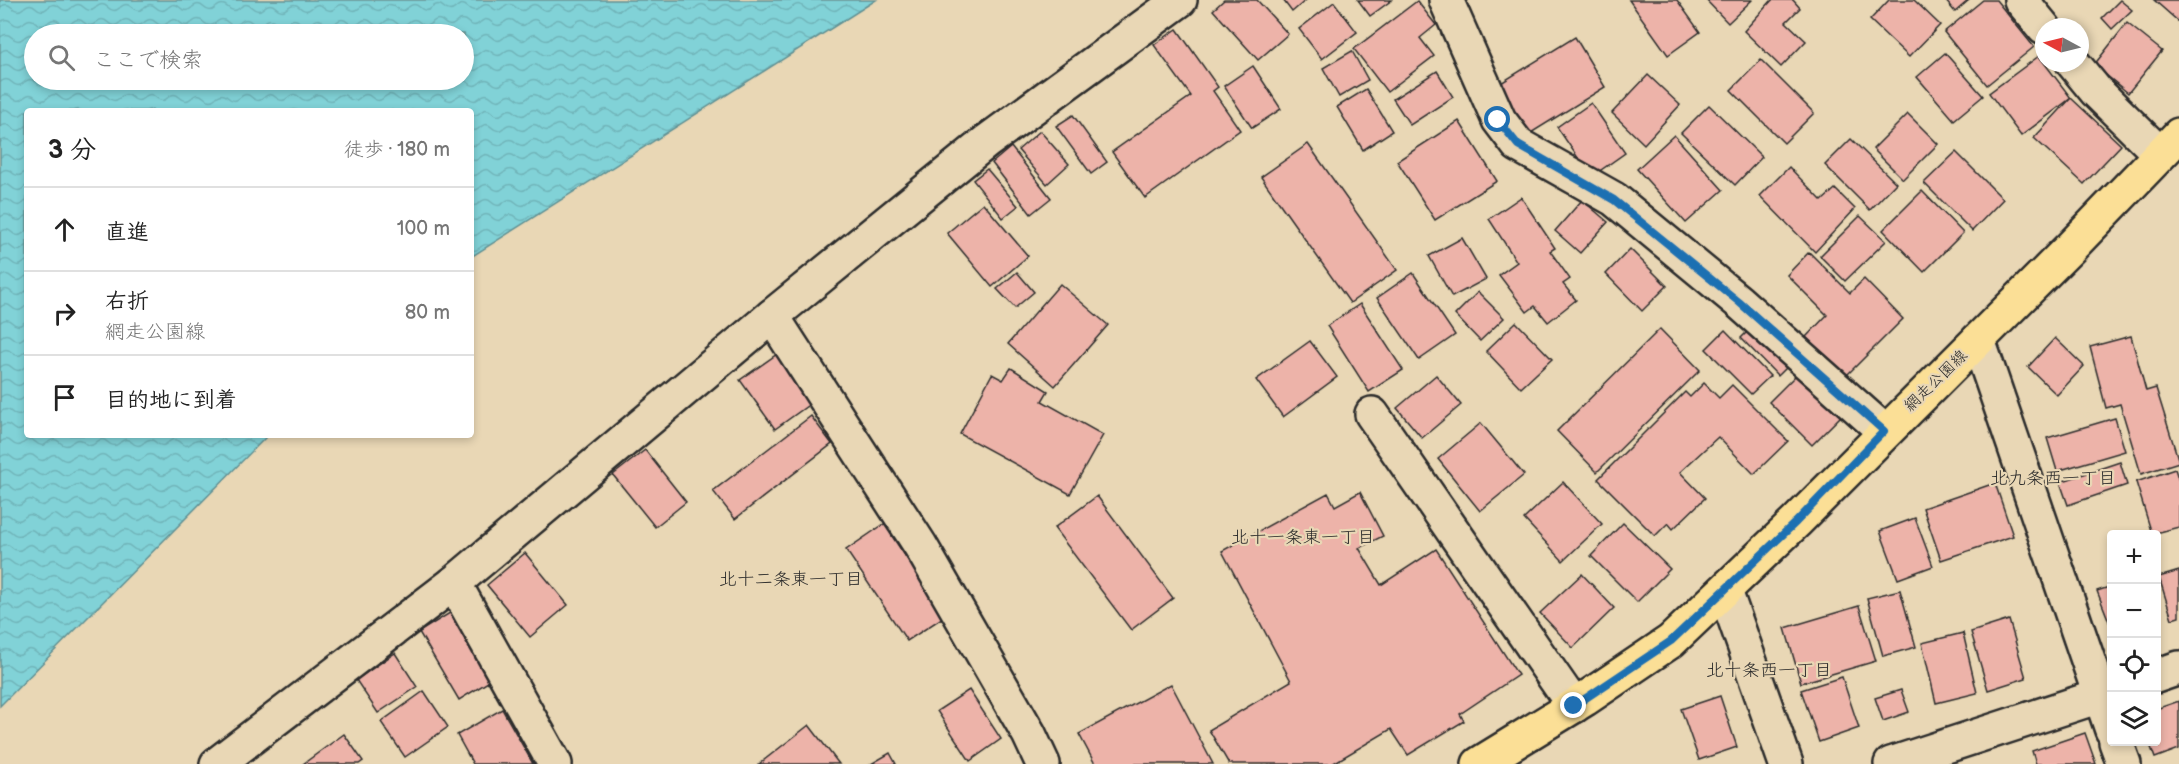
<!DOCTYPE html>
<html lang="ja">
<meta charset="utf-8">
<style>
:root{--surface:#fff;--page:#f6f6f6;--text:#222;--muted:#767676;--line:#e0e0e0}
body{margin:0;font-family:"Balsamiq Sans","Klee One",sans-serif;background:var(--page);color:var(--text)}
.controls{position:absolute;right:18px;bottom:18px;display:grid;overflow:hidden;border-radius:6px;box-shadow:0 3px 9px #0003}
.controls button{width:54px;height:54px;display:grid;place-items:center;padding:0;border:0;border-bottom:2px solid var(--line);background:var(--surface);color:var(--text);font:30px sans-serif}
.compass{position:absolute;left:2035px;top:18px;width:54px;height:54px;border-radius:50%;background:var(--surface);box-shadow:0 3px 9px #0003;rotate:277deg}
.stop{position:absolute;width:18px;height:18px;margin:-14px;border:4px solid #1f6fb2;border-radius:50%;background:#fff}
.stop.end{background:#1f6fb2;border-color:#fff;box-shadow:0 2px 6px #0008}
.list{margin:0;padding:0;list-style:none}
h2{display:flex;justify-content:space-between;align-items:center;height:78px;margin:0;padding:0 24px;font-size:26px}
h2 small{font-size:20px;font-weight:400;color:var(--muted)}
.list li{display:grid;grid-template-columns:39px 1fr auto;gap:18px;align-items:center;box-sizing:border-box;height:84px;padding:0 24px;border-top:2px solid var(--line)}
.list b{display:block;font-size:22px;white-space:nowrap}
.list p{margin:0;font-size:20px;white-space:nowrap;color:var(--muted)}
.list em{font-size:20px;font-style:normal;color:var(--muted)}
.icon{flex:none;width:33px;height:33px;fill:none;stroke:currentColor;stroke-width:2;stroke-linecap:round;stroke-linejoin:round}
.map{position:relative;flex:none;width:2179px;height:764px;overflow:hidden}
.search{position:absolute;background:var(--surface);box-shadow:0 3px 9px #0003;left:24px;top:24px;width:450px;height:66px;display:flex;align-items:center;gap:15px;box-sizing:border-box;padding:0 21px;border-radius:33px;color:var(--muted);font-size:22px}
.panel{position:absolute;background:var(--surface);box-shadow:0 3px 9px #0003;left:24px;top:108px;width:450px;height:330px;border-radius:6px}
.map>svg:first-child{display:block}
</style>
<div class="map">
<svg width="2179" height="764" viewBox="0 0 2179 764">
<defs>
<pattern id="water-waves" width="16" height="10" patternUnits="userSpaceOnUse" patternTransform="scale(1.5)"><rect width="16" height="10" fill="#81d2d7"/><path d="M0 5q4-4 8 0t8 0" fill="none" stroke="#70b4b9"/></pattern>
</defs>
<rect width="100%" height="100%" fill="#e9d7b5"/>
<filter id="ink" filterUnits="userSpaceOnUse"><feTurbulence type="fractalNoise" baseFrequency=".0167" numOctaves="2"/><feDisplacementMap in="SourceGraphic" scale="12" xChannelSelector="R" yChannelSelector="G"/><feConvolveMatrix kernelMatrix="1 2 1 2 8 2 1 2 1" color-interpolation-filters="sRGB"/></filter>
<g filter="url(#ink)">
<path fill="url(#water-waves)" stroke="#5f8f92" stroke-width="1.5" fill-rule="evenodd" d="M0 0H876L471 257V111H27V435H268L0 706ZM34 34H464V80H34Z"/>
<g fill="#edb3a9" stroke="#2b2b2b" stroke-width="1.5">
<polygon points="1224,0 1257,0 1288,34 1258,60 1213,10"/>
<polygon points="1283,0 1306,0 1292,12"/>
<polygon points="1358,0 1392,0 1370,16"/>
<polygon points="1629,0 1677,0 1700,32 1668,55"/>
<polygon points="1706,0 1752,0 1728,23"/>
<polygon points="1772,0 1793,0 1800,8 1786,22 1806,41 1781,67 1744,31"/>
<polygon points="1889,0 1914,0 1940,25 1909,57 1870,20"/>
<polygon points="1945,0 1969,0 1955,12"/>
<polygon points="1983,0 1996,0 2034,47 1987,85 1944,32"/>
<polygon points="2120,0 2132,10 2112,29 2102,18"/>
<polygon points="2154,0 2179,0 2179,22"/>
<polygon points="1417,1 1436,25 1420,38 1434,56 1387,92 1354,49"/>
<polygon points="1334,2 1357,32 1322,59 1299,29"/>
<polygon points="2127,23 2162,51 2128,93 2094,65"/>
<polygon points="1177,29 1218,87 1213,91 1240,130 1145,198 1112,152 1191,96 1154,45"/>
<polygon points="1575,37 1605,87 1526,136 1496,86"/>
<polygon points="1352,51 1368,80 1339,97 1323,68"/>
<polygon points="1945,53 1983,96 1954,120 1917,77"/>
<polygon points="2039,56 2071,98 2021,136 1989,93"/>
<polygon points="1761,60 1814,113 1784,143 1731,90"/>
<polygon points="1253,66 1281,109 1252,128 1224,86"/>
<polygon points="1437,71 1453,97 1410,125 1393,99"/>
<polygon points="1648,75 1680,105 1644,144 1612,113"/>
<polygon points="1366,89 1392,131 1363,150 1337,107"/>
<polygon points="2071,98 2121,145 2084,184 2034,138"/>
<polygon points="1591,103 1625,153 1591,177 1557,127"/>
<polygon points="1709,105 1762,157 1735,185 1681,133"/>
<polygon points="1908,114 1938,144 1903,179 1873,149"/>
<polygon points="1073,115 1107,162 1091,174 1056,126"/>
<polygon points="1459,121 1497,181 1435,220 1397,161"/>
<polygon points="1040,131 1069,164 1047,184 1018,150"/>
<polygon points="1674,135 1723,190 1686,223 1637,169"/>
<polygon points="1851,139 1896,183 1870,210 1825,165"/>
<polygon points="1308,144 1397,270 1350,303 1261,177"/>
<polygon points="1011,147 1051,198 1031,214 992,163"/>
<polygon points="1956,152 2003,199 1972,231 1924,183"/>
<polygon points="1789,167 1822,201 1835,189 1855,209 1815,252 1760,196"/>
<polygon points="987,169 1018,206 1003,218 973,180"/>
<polygon points="1922,191 1963,233 1924,272 1883,230"/>
<polygon points="1521,197 1555,248 1550,251 1570,279 1563,284 1576,300 1548,322 1535,306 1527,312 1499,275 1517,262 1489,219"/>
<polygon points="1582,200 1608,222 1580,253 1555,231"/>
<polygon points="983,203 1028,256 992,287 947,233"/>
<polygon points="1860,216 1886,241 1845,281 1820,256"/>
<polygon points="1462,238 1486,279 1452,297 1429,256"/>
<polygon points="1630,249 1667,286 1642,311 1606,274"/>
<polygon points="1809,252 1850,293 1864,279 1903,319 1845,377 1806,337 1827,315 1787,275"/>
<polygon points="1017,272 1034,292 1015,308 997,289"/>
<polygon points="1413,273 1455,335 1419,360 1377,298"/>
<polygon points="1060,284 1108,325 1055,386 1008,344"/>
<polygon points="1478,292 1504,318 1480,341 1455,315"/>
<polygon points="1360,304 1403,370 1369,392 1327,326"/>
<polygon points="1516,322 1552,359 1521,388 1486,351"/>
<polygon points="1752,327 1789,365 1778,376 1741,338"/>
<polygon points="1660,329 1700,370 1597,472 1557,431"/>
<polygon points="1725,330 1770,376 1751,394 1706,349"/>
<polygon points="2131,336 2146,391 2156,388 2179,462 2141,474 2120,404 2106,408 2090,347"/>
<polygon points="2055,338 2084,366 2057,395 2028,367"/>
<polygon points="1310,341 1337,377 1283,417 1256,380"/>
<polygon points="780,352 814,401 775,429 740,380"/>
<polygon points="1011,368 1048,391 1042,401 1103,435 1070,494 960,434 992,374 1003,380"/>
<polygon points="1799,372 1842,415 1812,445 1769,402"/>
<polygon points="1436,375 1461,405 1422,438 1397,408"/>
<polygon points="1704,383 1719,398 1732,385 1788,441 1754,474 1718,437 1680,472 1705,498 1673,529 1668,523 1655,536 1598,479 1685,392 1690,397"/>
<polygon points="811,416 832,444 735,519 713,491"/>
<polygon points="2115,418 2125,451 2057,471 2047,438"/>
<polygon points="1481,423 1524,475 1480,511 1438,459"/>
<polygon points="645,450 686,502 655,527 613,475"/>
<polygon points="2120,462 2127,485 2068,505 2060,482"/>
<polygon points="2175,469 2179,481 2179,527 2152,534 2136,482"/>
<polygon points="1563,482 1602,524 1563,561 1524,519"/>
<polygon points="1995,483 2013,536 1941,560 1923,508"/>
<polygon points="1360,492 1383,536 1359,548 1381,585 1436,549 1518,675 1460,714 1464,721 1408,755 1391,729 1332,764 1229,764 1209,730 1291,681 1222,551 1328,493 1335,506"/>
<polygon points="1097,496 1173,598 1131,630 1054,528"/>
<polygon points="1915,518 1933,566 1898,579 1880,531"/>
<polygon points="1623,523 1670,569 1637,602 1591,556"/>
<polygon points="884,524 945,616 907,641 846,550"/>
<polygon points="525,553 568,605 530,637 487,585"/>
<polygon points="2179,571 2179,617 2172,619 2159,577"/>
<polygon points="1582,574 1614,608 1573,648 1540,613"/>
<polygon points="2112,586 2112,629 2097,591"/>
<polygon points="1900,590 1916,647 1883,656 1867,598"/>
<polygon points="1859,606 1876,661 1801,683 1785,628"/>
<polygon points="453,611 493,679 459,700 419,632"/>
<polygon points="2009,620 2026,678 1988,690 1971,632"/>
<polygon points="1963,633 1977,693 1936,703 1922,643"/>
<polygon points="395,653 417,687 378,713 356,680"/>
<polygon points="1842,677 1859,728 1819,742 1801,690"/>
<polygon points="1171,684 1213,764 1095,764 1079,734"/>
<polygon points="969,690 1001,739 970,761 937,711"/>
<polygon points="1901,690 1909,712 1883,721 1875,698"/>
<polygon points="424,691 448,727 405,757 381,722"/>
<polygon points="1720,696 1737,747 1699,760 1681,709"/>
<polygon points="2179,701 2179,749 2155,758 2149,742 2156,742 2156,709"/>
<polygon points="502,709 533,764 473,764 457,735"/>
<polygon points="809,725 839,764 759,764"/>
<polygon points="2085,733 2096,764 2036,764 2032,751"/>
<polygon points="344,734 363,761 359,764 303,764"/>
<polygon points="890,753 896,764 871,764"/>
</g>
<g fill="none" stroke-linecap="round" stroke-linejoin="round">
<defs>
<g id="minor">
<polyline points="1446,0 1499,120 1518,145 1614,199 1739,302 1884,431"/>
<polyline points="2021,0 2044,28"/>
<polyline points="2073,63 2096,91 2160,154"/>
<polyline points="772,316 920,545 1029,734 1043,764"/>
<polyline points="1978,340 2112,730"/>
<polyline points="1372,414 1574,706"/>
<polyline points="454,583 555,764"/>
<polyline points="1725,591 1786,764"/>
<polyline points="2156,676 2179,668"/>
<polyline points="2116,742 2124,764"/>
<polyline points="217,764 454,583 772,316 986,142 1180,0"/>
<polyline points="1891,764 2112,692"/>
</g>
<polyline id="primary" points="1479,764 1585,699 1671,641 1796,522 2071,247 2179,135"/>
</defs>
<use href="#minor" stroke="#2b2b2b" stroke-width="38"/>
<use href="#primary" stroke="#2b2b2b" stroke-width="38"/>
<use href="#minor" stroke="#e9d7b5" stroke-width="33"/>
<use href="#primary" stroke="#fbdf96" stroke-width="33"/>
</g>
</g>
<g fill="none" stroke-linecap="round" stroke-linejoin="round" filter="url(#ink)">
<polyline stroke="#1f6fb2" stroke-width="8" points="1498,120 1518,145 1614,200 1739,302 1884,431 1796,522 1671,641 1574,706"/>
</g>
<g text-anchor="middle" dominant-baseline="central" stroke-width="4.5" stroke-linejoin="round" paint-order="stroke">
<g font-size="16" fill="#2b2b2b" stroke="#e9d7b5">
<text transform="translate(1936 381) rotate(-44)">網走公園線</text>
</g>
<g font-size="18" fill="#2b2b2b" stroke="#e9d7b5">
<text x="2053" y="478">北九条西一丁目</text>
<text x="1303" y="537">北十一条東一丁目</text>
<text x="791" y="579">北十二条東一丁目</text>
<text x="1769" y="670">北十条西一丁目</text>
</g>
</g>
</svg>
<div class="controls">
<button>+</button>
<button>−</button>
<button><svg class="icon" aria-label="locate" viewBox="0 0 24 24"><circle cx="12" cy="12" r="6"/><path d="M12 2v4M12 18v4M2 12h4M18 12h4"/></svg></button>
<button><svg class="icon" aria-label="layers" viewBox="0 0 24 24"><path d="M12 4l9 5-9 5-9-5zM3 14l9 5 9-5"/></svg></button>
</div>
<svg class="compass" viewBox="-18 -18 36 36"><path d="M0-13l5 13h-10z" fill="#e53935"/><path d="M0 13l5-13h-10z" fill="#767676"/></svg>
<div class="stop" style="left:1498px;top:120px"></div>
<div class="stop end" style="left:1574px;top:706px"></div>
<div class="search"><svg class="icon" aria-label="search" viewBox="0 0 24 24"><circle cx="10" cy="10" r="6"/><path d="M15 15l6 6"/></svg>ここで検索</div>
<section class="panel">
<h2>3 分<small>徒歩 · 180 m</small></h2>
<ul class="list">
<li><svg class="icon" aria-label="ahead" viewBox="0 0 24 24"><path d="M12 20V5M6 11l6-6 6 6"/></svg><div><b>直進</b></div><em>100 m</em></li>
<li><svg class="icon" aria-label="right" viewBox="0 0 24 24"><path d="M7 20v-9h11M14 6l5 5-5 5"/></svg><div><b>右折</b><p>網走公園線</p></div><em>80 m</em></li>
<li><svg class="icon" aria-label="arrive" viewBox="0 0 24 24"><path d="M6 21V4h12l-3 4 3 4H6"/></svg><div><b>目的地に到着</b></div></li>
</ul>
</section>
</div>
